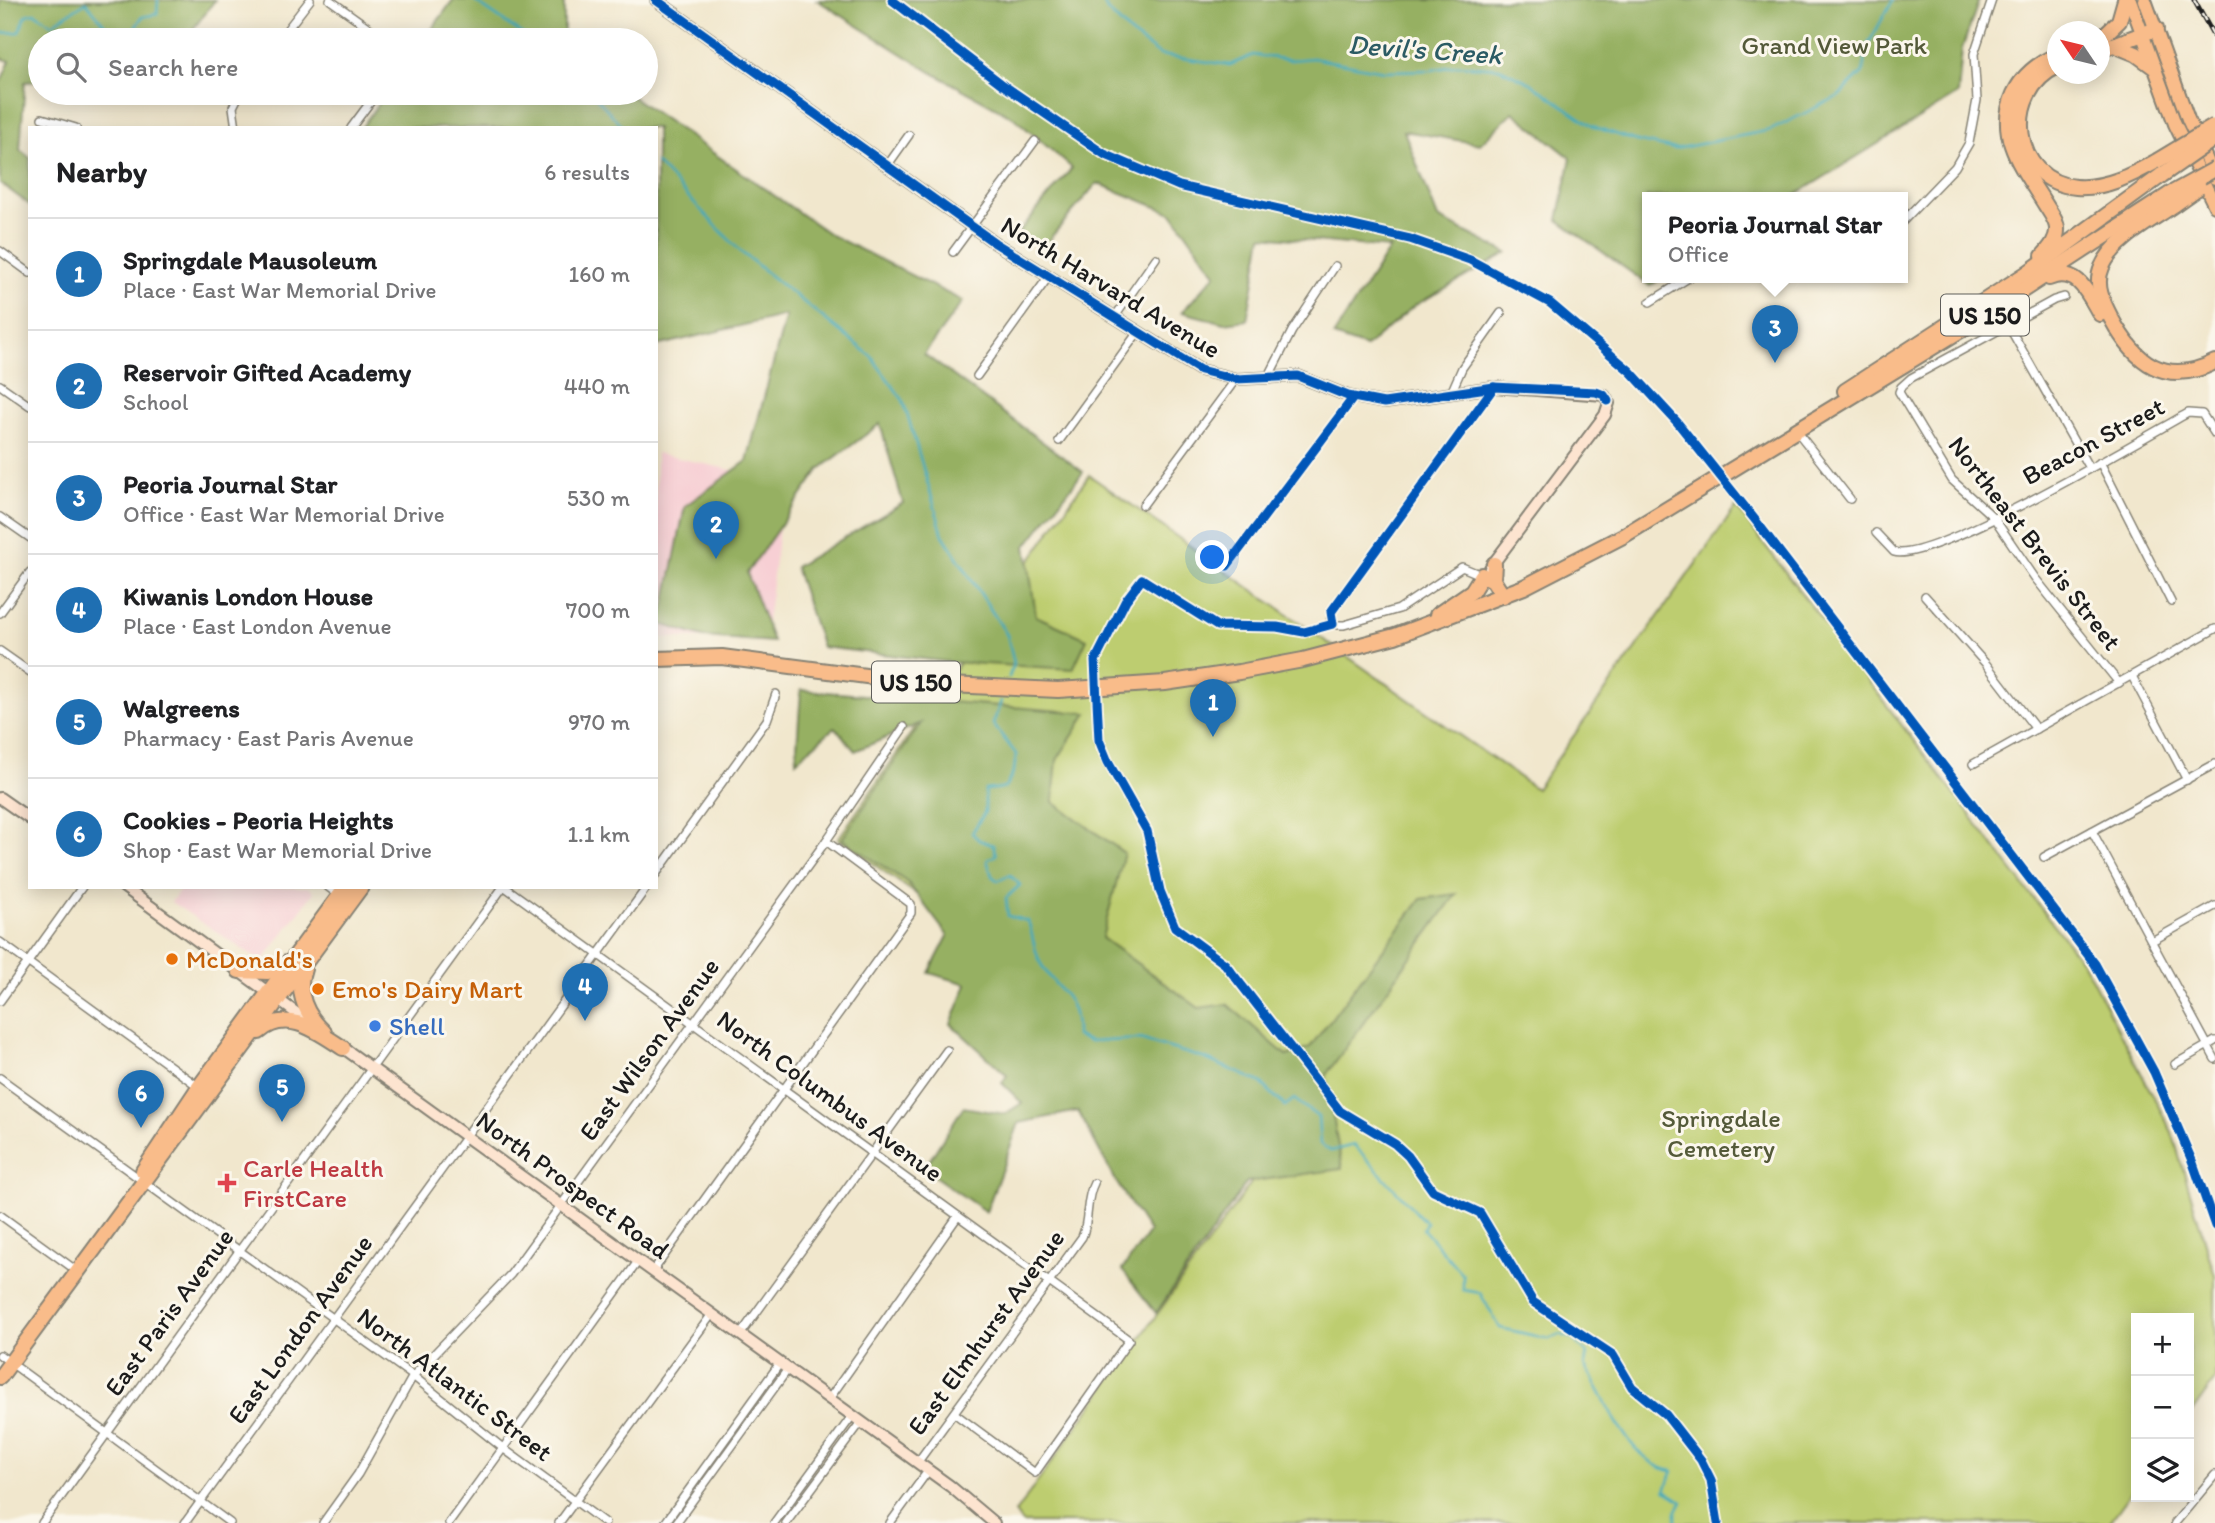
<!DOCTYPE html>
<meta charset="utf-8">
<style>
:root{--surface:#fff;--page:#f6f6f6;--text:#202124;--muted:#757577;--line:#e0e0e0;--accent:#1f6fb2}
body{margin:0;font-family:Itim,sans-serif;background:var(--page);color:var(--text)}
.controls{position:absolute;right:21px;bottom:21px;display:grid;overflow:hidden;border-radius:0px;box-shadow:0 4px 18px #0003}
.controls button{width:63px;height:63px;display:grid;place-items:center;padding:0;border:0;border-bottom:2px solid var(--line);background:var(--surface);color:var(--text);font:35px sans-serif}
.compass{position:absolute;left:2047px;top:21px;width:63px;height:63px;border-radius:50%;background:var(--surface);box-shadow:0 4px 18px #0003;rotate:305deg}
.you{position:absolute;left:1213px;top:558px;width:24px;height:24px;margin:-18px;border:5px solid #fff;border-radius:50%;background:#1a73e8;box-shadow:0 0 0 10px #1a73e833}
.badge{display:grid;place-items:center;width:46px;height:46px;border-radius:50%;background:var(--accent);color:#fff;font-size:23px;font-weight:700}
.pin{position:absolute;translate:-50% -58px;filter:drop-shadow(0 2px 4px #0008)}
.pin::after{content:'';position:absolute;top:37px;width:24px;height:21px;background:inherit;clip-path:polygon(0 0,100% 0,50% 100%)}
.popup{position:absolute;left:1642px;top:192px;width:266px;height:91px;box-sizing:border-box;display:grid;place-content:center;border-radius:0px;background:var(--surface);filter:drop-shadow(0 2px 5px #0005);font-size:23px;white-space:nowrap;color:var(--muted)}
.popup b{font-size:26px;color:var(--text)}
.popup::after{content:'';position:absolute;left:50%;top:100%;margin-left:-14px;border:14px solid transparent;border-top-color:var(--surface)}
.list{margin:0;padding:0;list-style:none}
h2{display:flex;justify-content:space-between;align-items:center;height:91px;margin:0;padding:0 28px;font-size:30px}
h2 small{font-size:23px;font-weight:400;color:var(--muted)}
.list li{display:grid;grid-template-columns:46px 1fr auto;gap:21px;align-items:center;box-sizing:border-box;height:112px;padding:0 28px;border-top:2px solid var(--line)}
.list b{display:block;font-size:26px;white-space:nowrap}
.list p{margin:0;font-size:23px;white-space:nowrap;color:var(--muted)}
.list em{font-size:23px;font-style:normal;color:var(--muted)}
.icon{flex:none;width:38px;height:38px;fill:none;stroke:currentColor;stroke-width:2;stroke-linecap:round;stroke-linejoin:round}
.map{position:relative;flex:none;width:2215px;height:1523px;overflow:hidden}
.search{position:absolute;background:var(--surface);box-shadow:0 4px 18px #0003;left:28px;top:28px;width:630px;height:77px;display:flex;align-items:center;gap:18px;box-sizing:border-box;padding:0 24px;border-radius:38px;color:var(--muted);font-size:26px}
.panel{position:absolute;background:var(--surface);box-shadow:0 4px 18px #0003;left:28px;top:126px;width:630px;height:763px;border-radius:0px}
.map>svg:first-child{display:block}
</style>
<div class="map">
<svg width="2215" height="1523" viewBox="0 0 2215 1523">
<rect width="100%" height="100%" fill="#fbf7ec"/>
<filter id="ink" filterUnits="userSpaceOnUse"><feTurbulence type="fractalNoise" baseFrequency=".0143" numOctaves="2"/><feDisplacementMap in="SourceGraphic" scale="14" xChannelSelector="R" yChannelSelector="G"/><feConvolveMatrix kernelMatrix="1 2 1 2 8 2 1 2 1" color-interpolation-filters="sRGB"/></filter>
<filter id="wash" filterUnits="userSpaceOnUse"><feTurbulence type="fractalNoise" baseFrequency=".00686" numOctaves="4" result="noise"/><feDisplacementMap in="SourceGraphic" scale="28" xChannelSelector="R" yChannelSelector="G"/><feGaussianBlur stdDeviation="1.57" result="paint"/><feColorMatrix in="noise" values="0 0 0 0 0 0 0 0 0 0 0 0 0 0 0 0 0 1.4 0 .05"/><feComposite in="paint" operator="in"/></filter>
<g filter="url(#wash)">
<rect width="100%" height="100%" fill="#f1e7cd"/>
<g fill="#f7cfd4">
<polygon points="656,453 785,482 765,638 656,638"/>
<polygon points="182,887 308,887 314,892 262,962 171,902"/>
</g>
<polygon fill="#bdcd6f" stroke="#6c7446" stroke-width="2" points="1089,475 1536,789 1736,507 2085,966 2172,1132 2215,1276 2215,1380 2189,1416 2189,1318 2136,1318 2136,1486 2109,1523 1022,1523 1015,1513 1276,1148 838,839"/>
<g fill="#96b062" stroke="#59663f" stroke-width="2">
<polygon points="0,0 215,0 185,40 40,40 40,81 25,82 20,150 30,158 30,205 0,183 0,83 10,61 0,58"/>
<polygon points="453,0 564,0 564,40 424,40"/>
<polygon points="817,0 1979,0 1962,49 1958,94 1792,197 1647,197 1647,277 1663,277 1650,286 1558,220 1571,158 1513,112 1480,144 1404,131 1438,218 1507,253 1414,306 1366,347 1333,336 1390,248 1262,236 1247,320 1224,323 1182,312 1216,274 1172,213 1097,183 1042,248 1018,233 1072,168 1013,117 931,72"/>
<polygon points="386,93 627,93 831,235 963,301 924,354 1083,472 1026,546 1036,616 1087,639 1073,669 949,662 822,647 795,567 903,503 880,424 820,469 747,573 773,642 703,637 661,624 685,506 747,461 786,315 656,346 656,128 361,128"/>
<polygon points="801,690 1087,713 1057,760 1053,802 1124,853 1102,938 1199,1008 1227,1004 1287,1056 1310,1047 1421,899 1456,894 1326,1075 1342,1169 1247,1182 1156,1313 1122,1270 1149,1232 1117,1183 1078,1111 1019,1123 986,1212 924,1169 963,1107 1005,1114 1022,1103 1002,1083 1007,1075 951,1024 967,984 929,973 948,936 908,883 842,839 921,723 855,751 835,727 796,761"/>
</g>
<g fill="none" stroke-linecap="round" stroke-linejoin="round">
<g stroke="#3da9bc" stroke-width="2.5">
<polyline points="473,0 531,40"/>
<polyline points="1102,0 1107,10 1131,34 1160,55 1230,65 1253,55 1291,60 1313,58 1384,71 1432,70 1459,65 1499,68 1531,83 1592,126 1636,141 1675,149 1771,130 1839,96 1863,72 1866,48 1893,0"/>
<polyline points="0,33 19,32 26,15 35,13 52,24 86,2 117,40"/>
<polyline points="119,40 130,36 142,17 157,14 158,0"/>
<polyline points="592,93 624,128"/>
<polyline points="656,163 741,252 871,356 903,400 943,535 1007,635 1014,663 1009,677"/>
<path d="M1001 701 993 724 1016 754 1014 771 1005 788 985 790V812L972 833 979 840 993 845 996 855 987 860 992 876 998 881 1010 875 1020 885 1006 898 1008 916 1028 921C1033 935 1034 951 1041 964 1059 995 1077 994 1076 1036L1090 1042 1140 1039 1206 1059 1260 1082 1285 1106 1294 1099 1318 1117 1320 1144 1331 1151 1354 1145 1426 1223 1423 1229 1463 1275V1290L1480 1293 1500 1328 1549 1339 1560 1334 1573 1339 1587 1353 1585 1365C1605 1399 1631 1466 1673 1471L1665 1490 1682 1501 1676 1512V1523"/>
</g>
</g>
</g>
<g filter="url(#ink)">
<g fill="none" stroke-linecap="round" stroke-linejoin="round">
<defs>
<g id="street">
<polyline points="330,0 386,40"/>
<polyline points="279,40 310,0"/>
<polyline points="42,118 76,128"/>
<polyline points="236,128 233,107 240,93"/>
<polyline points="351,128 377,93"/>
<polyline points="887,166 909,135"/>
<polyline points="1903,221 1955,167 1969,143 1977,100 1974,54 1992,0"/>
<polyline points="0,251 30,273"/>
<polyline points="953,252 1035,141"/>
<polyline points="2064,297 2054,300 1911,378 1901,387 1899,392 1952,480 1994,518 2035,578 2119,683"/>
<polyline points="1650,302 1690,277"/>
<polyline points="1114,318 1156,258"/>
<polyline points="2008,325 2089,468"/>
<polyline points="977,376 1049,276"/>
<polyline points="1269,376 1292,331 1335,266"/>
<polyline points="0,385 30,406"/>
<polyline points="1451,393 1462,368 1501,313"/>
<polyline points="1796,430 1850,499"/>
<polyline points="1059,441 1138,332"/>
<polyline points="2100,462 2171,602"/>
<polyline points="1143,505 1236,379"/>
<polyline points="0,517 30,538"/>
<path d="M1876 533 1894 552C1932 564 2143 438 2188 413L2202 414 2215 434"/>
<polyline points="1227,566 1353,398"/>
<polyline points="1481,575 1462,567 1399,609 1344,625 1335,625 1330,621 1331,612 1493,387"/>
<polyline points="1925,596 1986,664 2036,729"/>
<polyline points="0,613 30,572"/>
<polyline points="0,651 30,672"/>
<polyline points="2132,676 2187,780"/>
<polyline points="1973,764 2215,629"/>
<polyline points="2092,831 2215,1059"/>
<polyline points="2044,857 2215,764"/>
<polyline points="656,874 767,720 776,694"/>
<polyline points="328,887 339,895"/>
<polyline points="505,887 1129,1340 1035,1473 954,1413"/>
<polyline points="2152,941 2215,906"/>
<polyline points="0,942 199,1087"/>
<polyline points="0,1001 82,887"/>
<polyline points="2175,1064 2215,1041"/>
<polyline points="0,1078 413,1376 504,1449 605,1523"/>
<polyline points="0,1215 77,1271"/>
<polyline points="653,1271 911,913 911,904 826,841"/>
<polyline points="740,1335 947,1050"/>
<polyline points="0,1355 230,1523"/>
<polyline points="829,1399 958,1216"/>
<path d="M917 1463 1082 1237C1090 1219 1085 1200 1094 1183"/>
<polyline points="42,1523 503,887"/>
<polyline points="185,1523 647,887"/>
<polyline points="323,1523 358,1474 413,1376 511,1274 826,841 904,727"/>
<polyline points="449,1523 639,1260"/>
<polyline points="559,1523 712,1314"/>
<polyline points="665,1523 780,1363"/>
<polyline points="676,1523 788,1369"/>
<polyline points="774,1523 852,1416"/>
<polyline points="786,1523 861,1422"/>
<polyline points="890,1523 928,1471"/>
<polyline points="2175,1523 2215,1475"/>
</g>
<g id="secondary">
<polyline points="656,0 995,243 1200,370 1236,379 1298,376 1348,396 1384,403 1494,387 1604,395 1609,403 1605,415 1490,568"/>
<polyline points="0,798 30,819"/>
<polyline points="124,887 314,1026"/>
<polyline points="338,1044 950,1486 994,1523"/>
</g>
<g id="primary">
<polyline points="2130,0 2175,124 2215,206"/>
<polyline points="2145,0 2188,119 2215,178"/>
</g>
<g id="highway">
<polyline points="2100,39 2119,21 2125,0"/>
<polyline points="2114,45 2136,54 2154,67"/>
<polyline points="2100,50 2156,29"/>
<path d="M2058 66C2001 92 2012 182 2076 187 2106 189 2132 175 2157 161"/>
<path d="M2175 204C2151 221 2114 239 2102 267 2094 285 2103 303 2111 318 2135 363 2165 387 2215 362"/>
<path d="M2043 256C2050 248 2058 239 2057 228 2056 219 2049 211 2045 204 2024 170 1995 136 2014 94 2023 75 2038 63 2058 55"/>
<path d="M2049 278C2077 266 2088 293 2100 314"/>
<polyline points="1845,391 2026,274 2162,175"/>
<polyline points="1493,580 1494,564"/>
<polyline points="1437,615 1472,591 1482,575 1493,580 1503,596"/>
<polyline points="656,659 722,657 927,684 1058,690 1165,683 1239,672 1303,660 1395,636 1524,587 1623,536 1974,322 2170,194"/>
<path d="M304 969C295 993 307 1016 324 1032"/>
<polyline points="239,971 267,972 287,963"/>
<path d="M259 1032C287 1007 318 1032 343 1048"/>
<polyline points="143,1171 199,1087 346,887"/>
<polyline points="0,1377 361,887"/>
</g>
</defs>
<use href="#street" stroke="#868274" stroke-width="10"/>
<use href="#secondary" stroke="#868274" stroke-width="14"/>
<use href="#primary" stroke="#868274" stroke-width="16"/>
<use href="#highway" stroke="#868274" stroke-width="18"/>
<use href="#street" stroke="#fff" stroke-width="7"/>
<use href="#secondary" stroke="#fde4d0" stroke-width="10"/>
<use href="#primary" stroke="#f9bc8a" stroke-width="12"/>
<use href="#highway" stroke="#f9bc8a" stroke-width="14"/>
<defs>
<polyline id="rail" points="2194,0 2215,38"/>
</defs>
<use href="#rail" stroke="#1c1c1c" stroke-width="5"/>
<use href="#rail" stroke="#fbf7ec" stroke-width="2.5" stroke-dasharray="8" stroke-linecap="butt"/>
<defs>
<g id="highway-bridge">
<polyline points="2157,161 2215,126"/>
<polyline points="2162,175 2215,138"/>
<polyline points="2170,194 2215,169"/>
<polyline points="2175,204 2199,187"/>
</g>
</defs>
<use href="#highway-bridge" stroke="#868274" stroke-width="18" stroke-linecap="butt"/>
<use href="#highway-bridge" stroke="#f9bc8a" stroke-width="14"/>
<defs>
<g id="cycleway">
<polyline points="656,0 995,243 1200,370 1236,379 1298,376 1348,396 1384,403 1494,387 1596,392 1604,395 1608,401"/>
<polyline points="892,0 1003,85 1104,154 1179,186 1410,239 1470,260 1550,303 1630,371 1677,422 1756,521 2095,964 2154,1072 2193,1163 2215,1226"/>
<polyline points="1494,387 1331,612 1333,624 1304,632 1277,627 1217,626 1142,579 1126,600 1095,661 1099,740 1108,762 1147,831 1160,891 1175,927 1225,964 1340,1111 1395,1144 1408,1156 1433,1191 1480,1213 1533,1302 1613,1355 1632,1387 1666,1415 1701,1460 1711,1480 1718,1523"/>
<polyline points="1227,566 1353,398"/>
</g>
</defs>
<use href="#cycleway" stroke="#fbf7ec" stroke-width="13"/>
<use href="#cycleway" stroke="#0057b8" stroke-width="9"/>
</g>
</g>
<g fill="#e8710a" stroke="#fbf7ec" stroke-width="2.5">
<circle cx="172" cy="959" r="7"/>
<circle cx="318" cy="989" r="7"/>
</g>
<circle fill="#3f7fe0" stroke="#fbf7ec" stroke-width="2.5" cx="375" cy="1026" r="7"/>
<path fill="#e0444e" stroke="#fbf7ec" stroke-width="2.5" d="M223.5 1172.5h7v7h7v7h-7v7h-7v-7h-7v-7h7z"/>
<g text-anchor="middle" dominant-baseline="central" stroke-width="6" stroke-linejoin="round" paint-order="stroke">
<g fill="#fbf7ec" stroke="#5f5e5a" stroke-width="2">
<rect x="1941" y="294.5" width="88" height="41" rx="5"/>
<rect x="872" y="661.5" width="88" height="41" rx="5"/>
</g>
<g font-size="24" font-weight="bold" fill="#1c1c1c">
<text x="1985" y="315">US 150</text>
<text x="916" y="682">US 150</text>
</g>
<g font-size="26" fill="#545a39" stroke="#fbf7ec">
<text x="1834" y="45">Grand View Park</text>
<text x="1721" y="1118">Springdale<tspan x="1721" dy="30">Cemetery</tspan></text>
</g>
<g font-size="26" fill="#1c1c1c" stroke="#fbf7ec">
<text transform="translate(1111 287) rotate(31)">North Harvard Avenue</text>
<text transform="translate(2093 441) rotate(-28)">Beacon Street</text>
<text transform="translate(2035 543) rotate(52)">Northeast Brevis Street</text>
<text transform="translate(649 1049) rotate(-54)">East Wilson Avenue</text>
<text transform="translate(830 1096) rotate(36)">North Columbus Avenue</text>
<text transform="translate(573 1185) rotate(36)">North Prospect Road</text>
<text transform="translate(169 1312) rotate(-54)">East Paris Avenue</text>
<text transform="translate(300 1329) rotate(-54)">East London Avenue</text>
<text transform="translate(986 1332) rotate(-54)">East Elmhurst Avenue</text>
<text transform="translate(455 1384) rotate(37)">North Atlantic Street</text>
</g>
<g font-size="26" fill="#c56008" stroke="#fbf7ec" text-anchor="start">
<text x="186" y="959">McDonald's</text>
<text x="332" y="989">Emo's Dairy Mart</text>
</g>
<g font-size="26" fill="#366cbe" stroke="#fbf7ec" text-anchor="start">
<text x="389" y="1026">Shell</text>
</g>
<g font-size="26" fill="#be3a42" stroke="#fbf7ec" text-anchor="start">
<text x="243" y="1168">Carle Health<tspan x="243" dy="30">FirstCare</tspan></text>
</g>
<g font-size="28" font-style="italic" fill="#2b5b64" stroke="#fbf7ec">
<text transform="translate(1425 49) rotate(4)">Devil's Creek</text>
</g>
</g>
</svg>
<div class="controls">
<button>+</button>
<button>−</button>
<button><svg class="icon" aria-label="layers" viewBox="0 0 24 24"><path d="M12 4l9 5-9 5-9-5zM3 14l9 5 9-5"/></svg></button>
</div>
<svg class="compass" viewBox="-18 -18 36 36"><path d="M0-13l5 13h-10z" fill="#e53935"/><path d="M0 13l5-13h-10z" fill="#757577"/></svg>
<div class="you"></div>
<div class="pin badge" style="left:1213px;top:737px">1</div>
<div class="pin badge" style="left:716px;top:559px">2</div>
<div class="pin badge" style="left:1775px;top:363px">3</div>
<div class="popup"><b>Peoria Journal Star</b>Office</div>
<div class="pin badge" style="left:585px;top:1021px">4</div>
<div class="pin badge" style="left:282px;top:1122px">5</div>
<div class="pin badge" style="left:141px;top:1128px">6</div>
<div class="search"><svg class="icon" aria-label="search" viewBox="0 0 24 24"><circle cx="10" cy="10" r="6"/><path d="M15 15l6 6"/></svg>Search here</div>
<section class="panel">
<h2>Nearby<small>6 results</small></h2>
<ul class="list">
<li><span class="badge">1</span><div><b>Springdale Mausoleum</b><p>Place · East War Memorial Drive</p></div><em>160 m</em></li>
<li><span class="badge">2</span><div><b>Reservoir Gifted Academy</b><p>School</p></div><em>440 m</em></li>
<li><span class="badge">3</span><div><b>Peoria Journal Star</b><p>Office · East War Memorial Drive</p></div><em>530 m</em></li>
<li><span class="badge">4</span><div><b>Kiwanis London House</b><p>Place · East London Avenue</p></div><em>700 m</em></li>
<li><span class="badge">5</span><div><b>Walgreens</b><p>Pharmacy · East Paris Avenue</p></div><em>970 m</em></li>
<li><span class="badge">6</span><div><b>Cookies - Peoria Heights</b><p>Shop · East War Memorial Drive</p></div><em>1.1 km</em></li>
</ul>
</section>
</div>
